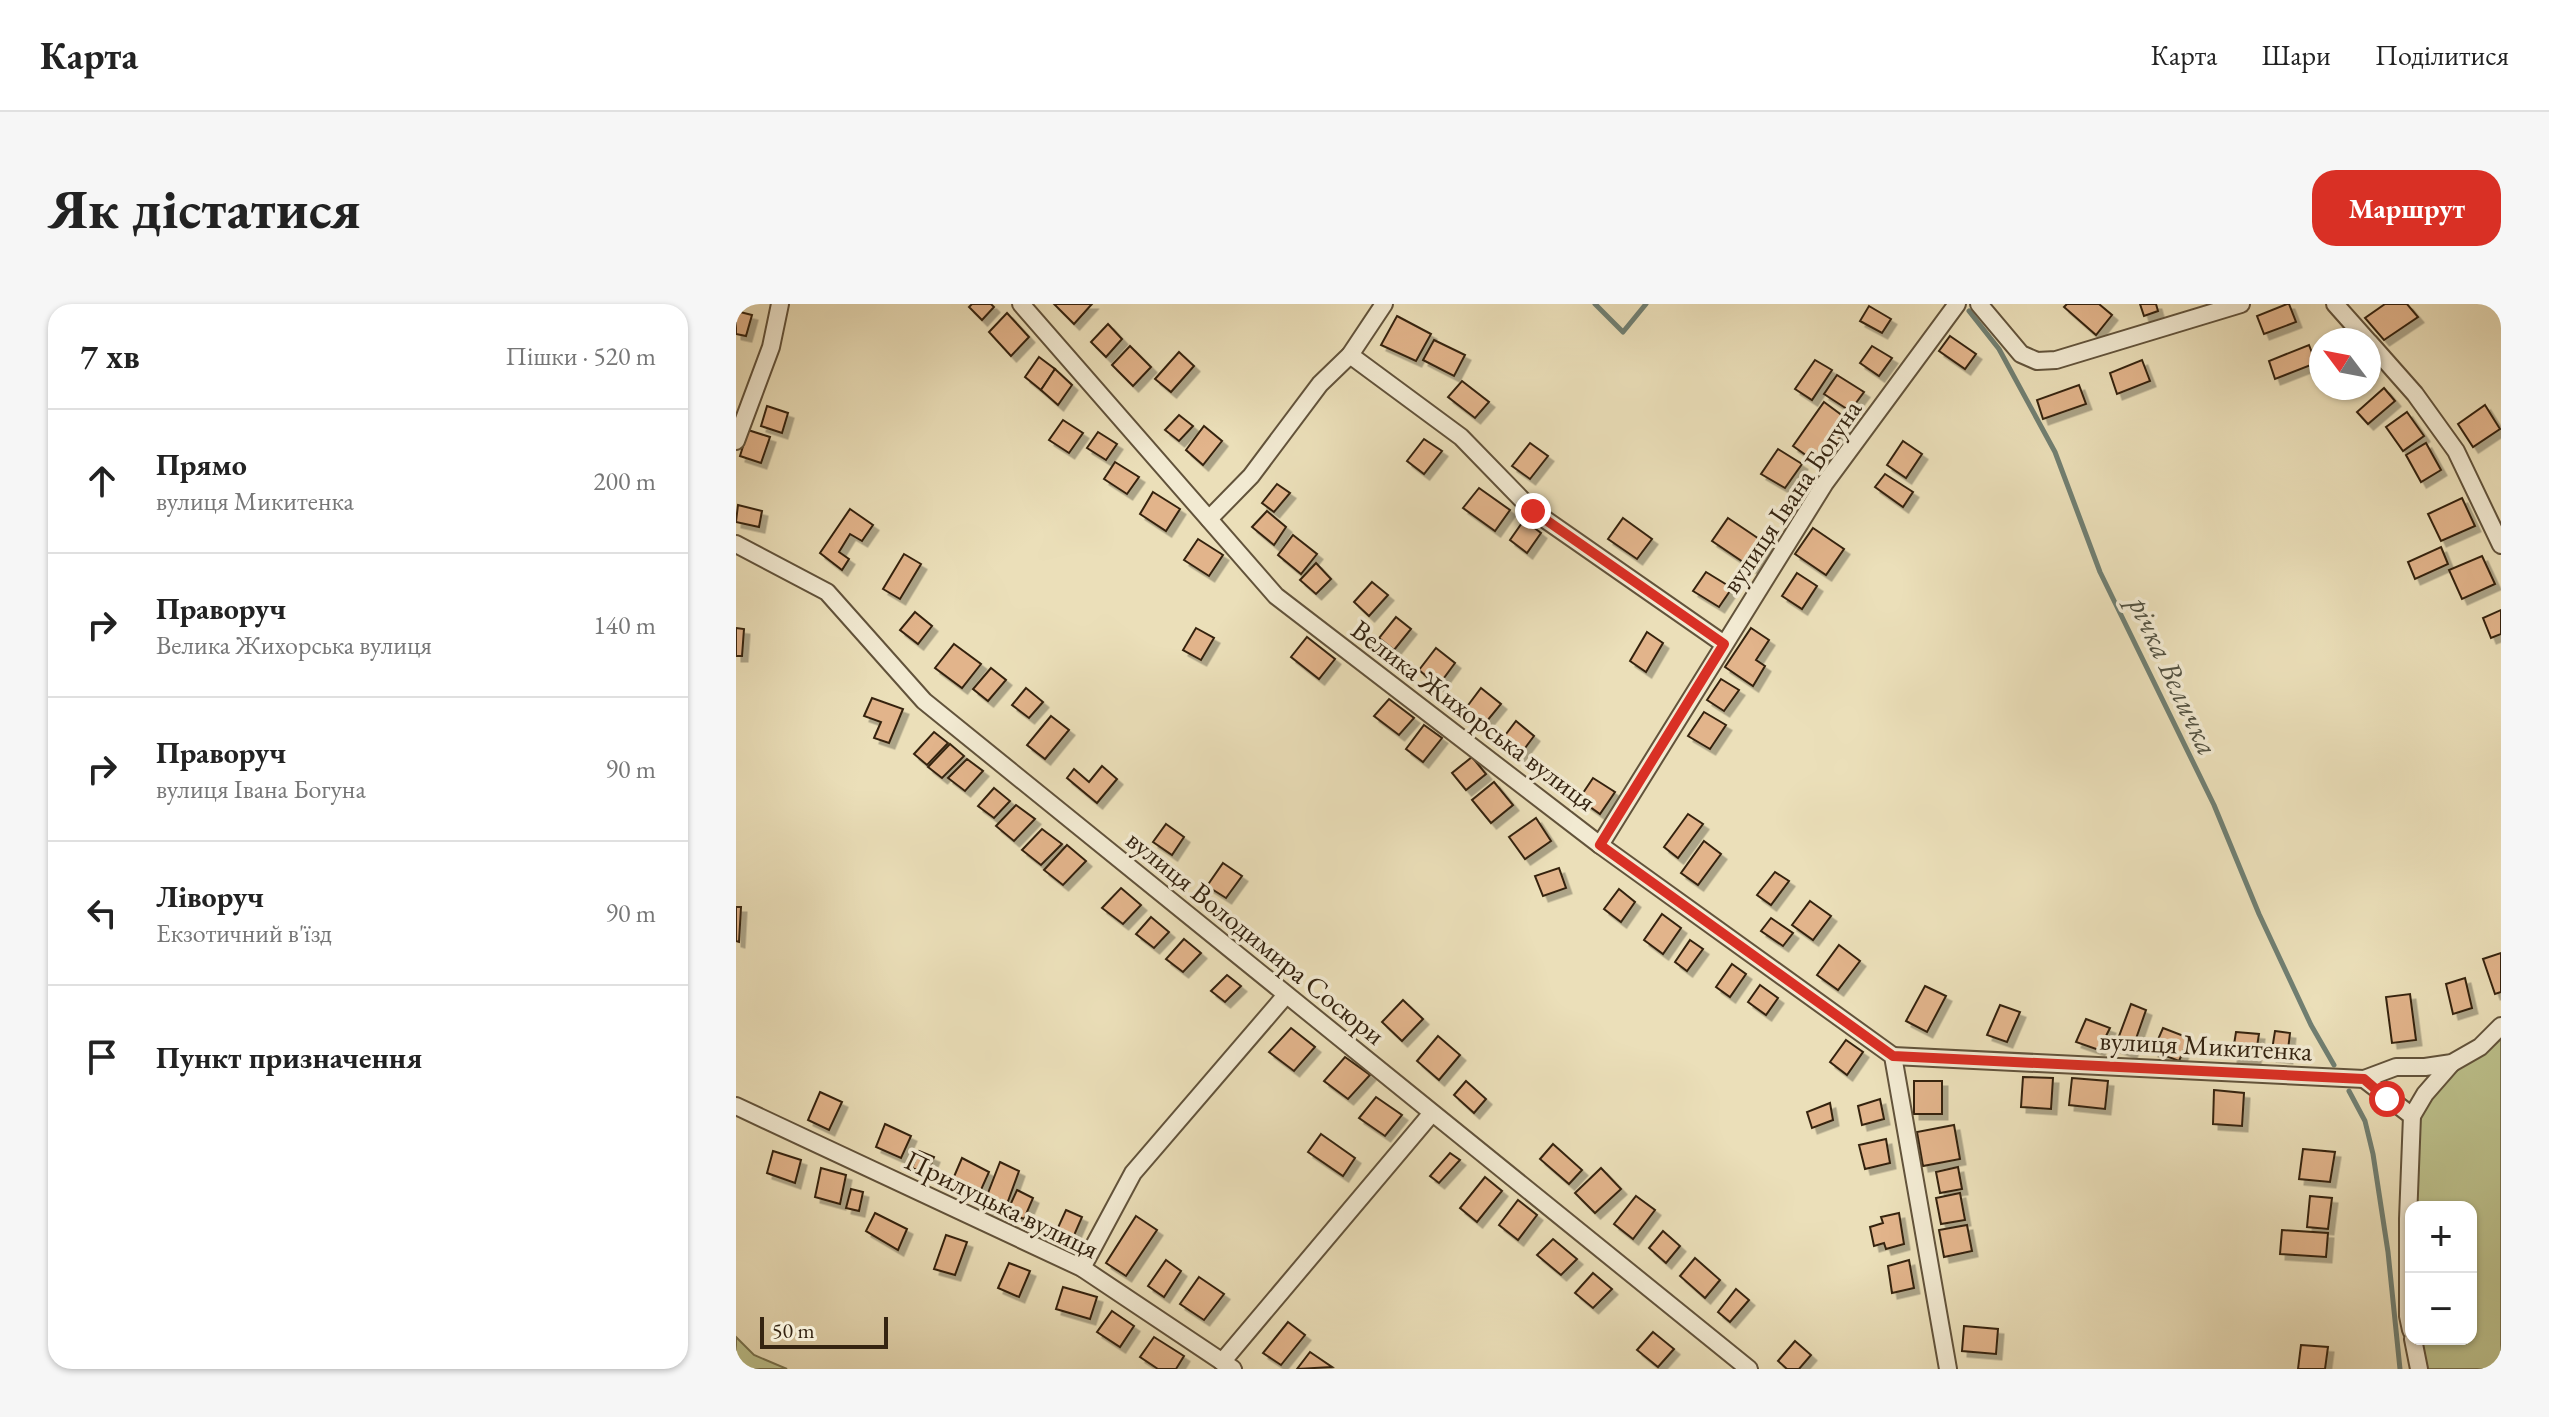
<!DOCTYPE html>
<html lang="uk">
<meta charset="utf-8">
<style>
:root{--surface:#fff;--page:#f6f6f6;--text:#222;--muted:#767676;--line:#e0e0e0;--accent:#d93025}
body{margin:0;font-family:"EB Garamond",serif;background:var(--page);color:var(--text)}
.controls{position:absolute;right:24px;bottom:24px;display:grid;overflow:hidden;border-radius:16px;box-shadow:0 2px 6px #0004}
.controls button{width:72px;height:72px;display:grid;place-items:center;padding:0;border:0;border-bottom:2px solid var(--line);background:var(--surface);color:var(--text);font:40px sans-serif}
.compass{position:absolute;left:1573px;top:24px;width:72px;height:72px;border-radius:50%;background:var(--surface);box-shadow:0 2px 6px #0004;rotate:302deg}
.scale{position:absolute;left:24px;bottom:20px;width:128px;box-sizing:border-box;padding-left:8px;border:4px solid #352411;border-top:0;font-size:22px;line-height:28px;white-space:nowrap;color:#352411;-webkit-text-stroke:6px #f2ead2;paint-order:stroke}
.stop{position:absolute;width:24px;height:24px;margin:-18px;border:6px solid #d93025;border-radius:50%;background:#fff}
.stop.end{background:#d93025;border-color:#fff;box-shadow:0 2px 8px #0008}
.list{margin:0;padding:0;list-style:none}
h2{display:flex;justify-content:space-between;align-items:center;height:104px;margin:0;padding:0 32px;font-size:34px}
h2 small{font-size:26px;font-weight:400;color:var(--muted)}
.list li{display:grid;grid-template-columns:52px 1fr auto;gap:24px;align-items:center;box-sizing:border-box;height:144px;padding:0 32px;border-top:2px solid var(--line)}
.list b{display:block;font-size:30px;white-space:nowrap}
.list p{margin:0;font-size:26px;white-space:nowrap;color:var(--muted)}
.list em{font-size:26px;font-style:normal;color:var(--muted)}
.icon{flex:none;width:44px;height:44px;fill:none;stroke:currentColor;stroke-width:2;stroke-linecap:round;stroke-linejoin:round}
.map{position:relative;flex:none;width:1765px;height:1065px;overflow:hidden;border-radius:24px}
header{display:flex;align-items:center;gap:48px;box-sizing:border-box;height:112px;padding:0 40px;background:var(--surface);border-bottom:2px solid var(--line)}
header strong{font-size:38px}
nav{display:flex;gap:44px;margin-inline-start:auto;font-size:28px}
.intro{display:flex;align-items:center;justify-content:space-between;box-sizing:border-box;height:192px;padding:0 48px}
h1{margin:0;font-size:56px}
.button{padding:20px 36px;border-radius:24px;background:var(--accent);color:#fff;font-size:28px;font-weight:700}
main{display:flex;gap:48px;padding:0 48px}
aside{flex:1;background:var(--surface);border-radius:24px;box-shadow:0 2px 6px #0004}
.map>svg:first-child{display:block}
</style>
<header>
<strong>Карта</strong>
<nav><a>Карта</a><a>Шари</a><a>Поділитися</a></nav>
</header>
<div class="intro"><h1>Як дістатися</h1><a class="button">Маршрут</a></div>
<main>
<aside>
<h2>7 хв<small>Пішки · 520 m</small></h2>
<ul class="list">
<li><svg class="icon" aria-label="ahead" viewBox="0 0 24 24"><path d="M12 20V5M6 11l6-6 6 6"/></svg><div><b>Прямо</b><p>вулиця Микитенка</p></div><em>200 m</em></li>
<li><svg class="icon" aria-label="right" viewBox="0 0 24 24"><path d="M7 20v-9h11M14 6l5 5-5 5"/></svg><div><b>Праворуч</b><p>Велика Жихорська вулиця</p></div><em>140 m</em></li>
<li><svg class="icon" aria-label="right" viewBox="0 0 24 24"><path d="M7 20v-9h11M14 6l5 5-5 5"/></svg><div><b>Праворуч</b><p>вулиця Івана Богуна</p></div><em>90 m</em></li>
<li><svg class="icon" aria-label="left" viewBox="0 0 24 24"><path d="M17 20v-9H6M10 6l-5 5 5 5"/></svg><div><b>Ліворуч</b><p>Екзотичний в'їзд</p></div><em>90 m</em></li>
<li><svg class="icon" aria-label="arrive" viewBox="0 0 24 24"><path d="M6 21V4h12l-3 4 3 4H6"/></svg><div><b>Пункт призначення</b></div></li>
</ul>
</aside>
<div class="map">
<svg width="1765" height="1065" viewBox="0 0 1765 1065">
<defs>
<filter id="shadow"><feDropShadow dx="5.5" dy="5.5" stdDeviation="0" flood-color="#0004"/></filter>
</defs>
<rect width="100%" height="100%" fill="#ebdfb9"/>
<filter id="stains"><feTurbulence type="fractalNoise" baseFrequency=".0025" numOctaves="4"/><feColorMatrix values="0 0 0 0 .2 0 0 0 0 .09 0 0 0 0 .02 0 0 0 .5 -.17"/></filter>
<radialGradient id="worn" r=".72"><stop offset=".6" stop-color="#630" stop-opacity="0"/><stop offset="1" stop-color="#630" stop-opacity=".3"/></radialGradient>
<g fill="#bcc08b" stroke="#78724e" stroke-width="2">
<polygon points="1765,722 1765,1065 1686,1065 1678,1035 1735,1035 1735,903 1675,903 1675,823 1716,759"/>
<polygon points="0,1033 18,1051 51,1065 0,1065"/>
</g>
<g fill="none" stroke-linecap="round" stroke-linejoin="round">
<g stroke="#707f72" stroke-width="5">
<polyline points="859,0 887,28 910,0"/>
<polyline points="1233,7 1263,45 1319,148 1364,268 1478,501 1523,610 1575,721 1598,761"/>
<polyline points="1613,787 1629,817 1637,850 1652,948 1664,1065"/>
</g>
</g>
<g fill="#e2b48b" stroke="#352411" stroke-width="2" filter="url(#shadow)">
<polygon points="236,0 255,0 258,3 246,16 233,3"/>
<polygon points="318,0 356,0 338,20"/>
<polygon points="1331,0 1363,0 1376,11 1360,31 1328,3"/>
<polygon points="1404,0 1420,0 1422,7 1408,12"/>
<polygon points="1551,0 1553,0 1560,18 1528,30 1521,12"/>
<polygon points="1649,0 1671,0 1682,13 1648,36 1629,14"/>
<polygon points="1133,2 1155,15 1146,29 1124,17"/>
<polygon points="0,7 16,11 10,32 0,30"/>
<polygon points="271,9 293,33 275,52 253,28"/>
<polygon points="661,12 695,30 680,57 645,41"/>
<polygon points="372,20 386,35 370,53 355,38"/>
<polygon points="1214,32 1240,50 1229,65 1203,47"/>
<polygon points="698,36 729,51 718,72 687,56"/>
<polygon points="1573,41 1580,59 1539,75 1533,57"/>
<polygon points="394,42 415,63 397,82 376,61"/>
<polygon points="1136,42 1156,54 1143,72 1124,59"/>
<polygon points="443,48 458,62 435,88 419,75"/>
<polygon points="303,53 319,65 305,86 289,73"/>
<polygon points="1079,56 1096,66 1076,96 1059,85"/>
<polygon points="1406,56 1414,77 1381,90 1374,69"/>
<polygon points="319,65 336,81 322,101 305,86"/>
<polygon points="1101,71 1128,88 1114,107 1088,90"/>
<polygon points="726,77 753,98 739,114 712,93"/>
<polygon points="1343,81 1350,100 1307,115 1301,96"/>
<polygon points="1648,84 1659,97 1632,120 1621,108"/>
<polygon points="1088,98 1115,118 1084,161 1057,142"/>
<polygon points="1749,101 1764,125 1737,143 1722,120"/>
<polygon points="31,102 52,109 46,129 25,122"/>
<polygon points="1671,108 1688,132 1667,147 1650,123"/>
<polygon points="443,111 457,122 443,137 429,126"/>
<polygon points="327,116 347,129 333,149 313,136"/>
<polygon points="468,122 486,137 467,161 450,146"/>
<polygon points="12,126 34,133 25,159 4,152"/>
<polygon points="362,128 381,140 370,156 351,144"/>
<polygon points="688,135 706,147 688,170 671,157"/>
<polygon points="1167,137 1186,150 1170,174 1151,161"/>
<polygon points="794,139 812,152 794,175 776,162"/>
<polygon points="1690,139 1705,166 1685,178 1670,151"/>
<polygon points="1042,145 1066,160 1049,184 1025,170"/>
<polygon points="379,158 403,173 391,190 368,175"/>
<polygon points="1149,170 1177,188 1167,203 1139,183"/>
<polygon points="541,180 554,189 538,208 526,199"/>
<polygon points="743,184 774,206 759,227 727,204"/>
<polygon points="417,188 444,205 430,227 404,210"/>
<polygon points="1726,194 1739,222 1705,237 1692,210"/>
<polygon points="2,201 26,207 23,223 0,218"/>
<polygon points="114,205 137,221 126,237 114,230 103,248 113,255 106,266 84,249"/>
<polygon points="531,207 550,223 538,241 516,223"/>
<polygon points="887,214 916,235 901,255 872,235"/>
<polygon points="992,214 1035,243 1019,266 976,237"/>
<polygon points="788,216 805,229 791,249 774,236"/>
<polygon points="1077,224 1108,245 1090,271 1059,250"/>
<polygon points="557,231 581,250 565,270 542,251"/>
<polygon points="462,235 487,251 473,272 448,256"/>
<polygon points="1705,243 1712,260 1679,275 1672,258"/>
<polygon points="168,250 185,260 164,295 147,285"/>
<polygon points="1746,252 1759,280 1726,295 1713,266"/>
<polygon points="580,259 595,275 580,290 564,276"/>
<polygon points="970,268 996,284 983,303 957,287"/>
<polygon points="1061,269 1081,282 1066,305 1046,292"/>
<polygon points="636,278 652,291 633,312 618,298"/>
<polygon points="1765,306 1765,330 1755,334 1747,314"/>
<polygon points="179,308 196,322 182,340 164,326"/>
<polygon points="660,313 675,325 658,346 643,334"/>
<polygon points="0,324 8,325 6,352 0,352"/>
<polygon points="460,324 478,334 465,356 447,346"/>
<polygon points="1015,324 1033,336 1020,356 1029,362 1017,382 989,363"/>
<polygon points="911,328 927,339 910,368 894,357"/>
<polygon points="571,333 599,355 583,375 555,353"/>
<polygon points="218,340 245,360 226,384 199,364"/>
<polygon points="700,344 719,359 702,382 683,366"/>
<polygon points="255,364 270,376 252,397 237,385"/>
<polygon points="985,375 1003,386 988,407 971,396"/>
<polygon points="290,384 307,398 293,414 276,401"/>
<polygon points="745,384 765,400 746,423 727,408"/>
<polygon points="136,394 167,405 153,439 138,434 145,418 128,412"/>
<polygon points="653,395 678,414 663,431 638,412"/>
<polygon points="968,408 990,421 974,445 952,432"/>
<polygon points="315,412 333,426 309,455 291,441"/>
<polygon points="780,417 798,432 783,452 764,438"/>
<polygon points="688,421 706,434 687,458 670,445"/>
<polygon points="198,428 212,439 191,461 178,450"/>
<polygon points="214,440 228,452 206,474 192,463"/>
<polygon points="736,453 750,470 730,486 716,469"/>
<polygon points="231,455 247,467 229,487 212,474"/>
<polygon points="366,462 381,475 361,499 331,474 338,465 353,478"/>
<polygon points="857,474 879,488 864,510 843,495"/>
<polygon points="758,478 777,501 755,519 736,496"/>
<polygon points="258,484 274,497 258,514 242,502"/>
<polygon points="280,501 299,515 278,537 260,522"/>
<polygon points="952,510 967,520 942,554 928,543"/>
<polygon points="800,514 815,537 789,555 773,533"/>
<polygon points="430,520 448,533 436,551 417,538"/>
<polygon points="306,525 326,540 305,561 286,546"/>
<polygon points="968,537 985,550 962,581 945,569"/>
<polygon points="331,541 350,557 327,581 308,566"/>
<polygon points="487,559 506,572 490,594 471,582"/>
<polygon points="823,564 830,584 807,592 799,572"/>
<polygon points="1039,568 1053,577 1035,601 1021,591"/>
<polygon points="385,584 405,601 387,620 366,604"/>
<polygon points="883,585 899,598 885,618 868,605"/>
<polygon points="1074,597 1095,612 1077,636 1056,621"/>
<polygon points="0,603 5,603 3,638 0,637"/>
<polygon points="926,610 945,624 927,650 908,636"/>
<polygon points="415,613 433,628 418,644 400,630"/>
<polygon points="1035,614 1057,629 1047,642 1025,627"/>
<polygon points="448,635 465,649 447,668 430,655"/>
<polygon points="954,636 967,645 951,667 939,658"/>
<polygon points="1103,641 1124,657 1102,686 1081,671"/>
<polygon points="1765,649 1765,688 1759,690 1747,655"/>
<polygon points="996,660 1010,670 994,693 980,683"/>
<polygon points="491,671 505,682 489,698 475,687"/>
<polygon points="1729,674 1736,704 1717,710 1710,680"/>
<polygon points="1024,681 1042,694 1030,711 1012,698"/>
<polygon points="1189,682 1210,692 1191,728 1170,717"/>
<polygon points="1674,690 1680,736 1656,739 1650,693"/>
<polygon points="667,696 687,715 666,737 646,718"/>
<polygon points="1395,700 1410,706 1395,749 1379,743"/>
<polygon points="1264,701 1284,708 1271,738 1251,731"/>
<polygon points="1350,715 1374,724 1363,746 1340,738"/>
<polygon points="555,724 579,743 558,767 533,748"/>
<polygon points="1427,724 1453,734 1443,757 1417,747"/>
<polygon points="1539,727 1554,729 1551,754 1535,752"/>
<polygon points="1500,728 1523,730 1519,755 1496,753"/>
<polygon points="702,732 724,751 703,776 681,757"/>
<polygon points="1110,736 1127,748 1111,771 1094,758"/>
<polygon points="609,753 634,771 612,795 588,777"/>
<polygon points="1287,773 1317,774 1315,805 1285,803"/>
<polygon points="1336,774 1372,777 1369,805 1333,801"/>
<polygon points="730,777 750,795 738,809 718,791"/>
<rect x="1178" y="777" width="28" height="33"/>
<polygon points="1478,786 1508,789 1506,822 1477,820"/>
<polygon points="84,788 106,798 93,826 72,816"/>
<polygon points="640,793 666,811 649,832 623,814"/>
<polygon points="1144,795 1148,815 1126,821 1122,802"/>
<polygon points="1094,799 1097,816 1076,824 1071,808"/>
<polygon points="149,820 175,832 165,854 140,843"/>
<polygon points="1218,821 1224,855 1187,862 1181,828"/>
<polygon points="585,830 619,854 607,872 572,848"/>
<polygon points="1150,835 1154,859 1129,865 1123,841"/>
<polygon points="817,840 846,866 833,880 804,855"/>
<polygon points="1567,845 1599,848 1594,878 1563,875"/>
<polygon points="37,847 65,856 59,879 31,869"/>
<polygon points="183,847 198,853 191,870 176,864"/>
<polygon points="714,849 724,856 703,879 694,872"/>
<polygon points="226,854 253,868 244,888 217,875"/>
<polygon points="264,858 283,867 267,911 247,902"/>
<polygon points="1222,863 1226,885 1204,889 1200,868"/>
<polygon points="85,864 110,871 104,900 79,893"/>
<polygon points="865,864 885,885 859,909 839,889"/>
<polygon points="749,873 766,887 741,918 724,904"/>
<polygon points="115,885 127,888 123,907 110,904"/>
<polygon points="281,886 297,894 288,915 271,908"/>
<polygon points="1224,889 1229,916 1205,920 1200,894"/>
<polygon points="900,892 919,906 897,935 878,920"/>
<polygon points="1574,892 1596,894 1592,925 1571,923"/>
<polygon points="782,896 801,911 782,936 763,921"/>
<polygon points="330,906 346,913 336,936 320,928"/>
<polygon points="139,909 171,925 162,946 130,927"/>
<polygon points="1163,909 1168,940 1150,945 1148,939 1138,942 1134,923 1147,919 1145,913"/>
<polygon points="400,912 421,926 390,972 370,959"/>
<polygon points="1231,921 1236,947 1208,953 1203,926"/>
<polygon points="1546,926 1592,929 1590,953 1544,950"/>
<polygon points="927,927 944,942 930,959 913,944"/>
<polygon points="210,931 231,938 219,971 198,965"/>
<polygon points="817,935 841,955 825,971 801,951"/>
<polygon points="959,954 984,976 969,994 944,972"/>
<polygon points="430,956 445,967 428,993 412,982"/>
<polygon points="1173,956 1178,984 1156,989 1152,962"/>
<polygon points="273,959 294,967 283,993 262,984"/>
<polygon points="857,969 876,985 857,1004 839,989"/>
<polygon points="463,973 488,990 468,1016 444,1000"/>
<polygon points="327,983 361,993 354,1015 320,1005"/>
<polygon points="1000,985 1013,996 994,1018 982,1008"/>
<polygon points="376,1007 398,1022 384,1043 361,1028"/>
<polygon points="552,1018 569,1031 545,1061 527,1049"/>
<polygon points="1228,1022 1262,1025 1260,1050 1226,1047"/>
<polygon points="917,1028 938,1045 922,1063 901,1046"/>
<polygon points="418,1033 448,1052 440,1065 422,1065 404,1053"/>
<polygon points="1059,1037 1075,1051 1063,1065 1051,1065 1042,1057"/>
<polygon points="1565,1041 1592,1043 1589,1065 1562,1065"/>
<polygon points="574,1048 596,1063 561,1065"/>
</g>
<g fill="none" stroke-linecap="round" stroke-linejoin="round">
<defs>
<g id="minor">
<polyline points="285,0 540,292 864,541 1157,752 1212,1065"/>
<polyline points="1243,0 1285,50 1301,57 1320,56 1505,0"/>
<polyline points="1599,0 1631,36"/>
<polyline points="1633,38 1679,90 1720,147 1765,241"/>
<polyline points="614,51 725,133 797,207 988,340"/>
<polyline points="0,137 35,43 44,0"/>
<polyline points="473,215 515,172 584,80 614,51 648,0"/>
<polyline points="0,240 91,288 188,397 1013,1065"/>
<polyline points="864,541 1089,179 1221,0"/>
<polyline points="1157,752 1628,775 1660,763 1689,763 1716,759 1744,743 1765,722"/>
<polyline points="1628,775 1676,812 1672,915 1672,1012 1675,1026"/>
<polyline points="0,802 346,964 497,1065"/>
<polyline points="1676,812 1689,790 1716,759"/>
<polyline points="346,964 397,869 550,691"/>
<polyline points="1677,1035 1683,1065"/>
<polyline points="486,1058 696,809"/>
</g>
</defs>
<use href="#minor" stroke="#62533b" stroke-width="20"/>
<use href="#minor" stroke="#f2ead2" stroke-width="16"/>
</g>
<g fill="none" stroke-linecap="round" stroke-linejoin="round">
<polyline stroke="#d93025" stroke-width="10" points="797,207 988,340 864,541 1157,752 1628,775 1651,795"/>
</g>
<g text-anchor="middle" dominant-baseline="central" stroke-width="7" stroke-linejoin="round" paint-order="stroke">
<g font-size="28" fill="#352411" stroke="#f2ead2">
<text transform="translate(1055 192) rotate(-56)">вулиця Івана Богуна</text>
<text transform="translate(738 411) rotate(37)">Велика Жихорська вулиця</text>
<text transform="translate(520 633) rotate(39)">вулиця Володимира Сосюри</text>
<text transform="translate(1470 741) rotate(3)">вулиця Микитенка</text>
<text transform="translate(266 900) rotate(26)">Прилуцька вулиця</text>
</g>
<g font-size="30" font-style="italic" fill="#535241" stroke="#f2ead2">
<text transform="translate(1438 372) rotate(65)">річка Величка</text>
</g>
</g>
<rect width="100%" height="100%" filter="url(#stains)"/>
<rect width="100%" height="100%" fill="url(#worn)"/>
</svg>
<div class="controls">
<button>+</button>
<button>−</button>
</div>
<svg class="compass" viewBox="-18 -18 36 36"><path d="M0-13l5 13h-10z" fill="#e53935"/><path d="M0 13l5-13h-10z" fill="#767676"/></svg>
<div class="scale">50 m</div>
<div class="stop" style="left:1651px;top:795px"></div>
<div class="stop end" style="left:797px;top:207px"></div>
</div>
</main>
